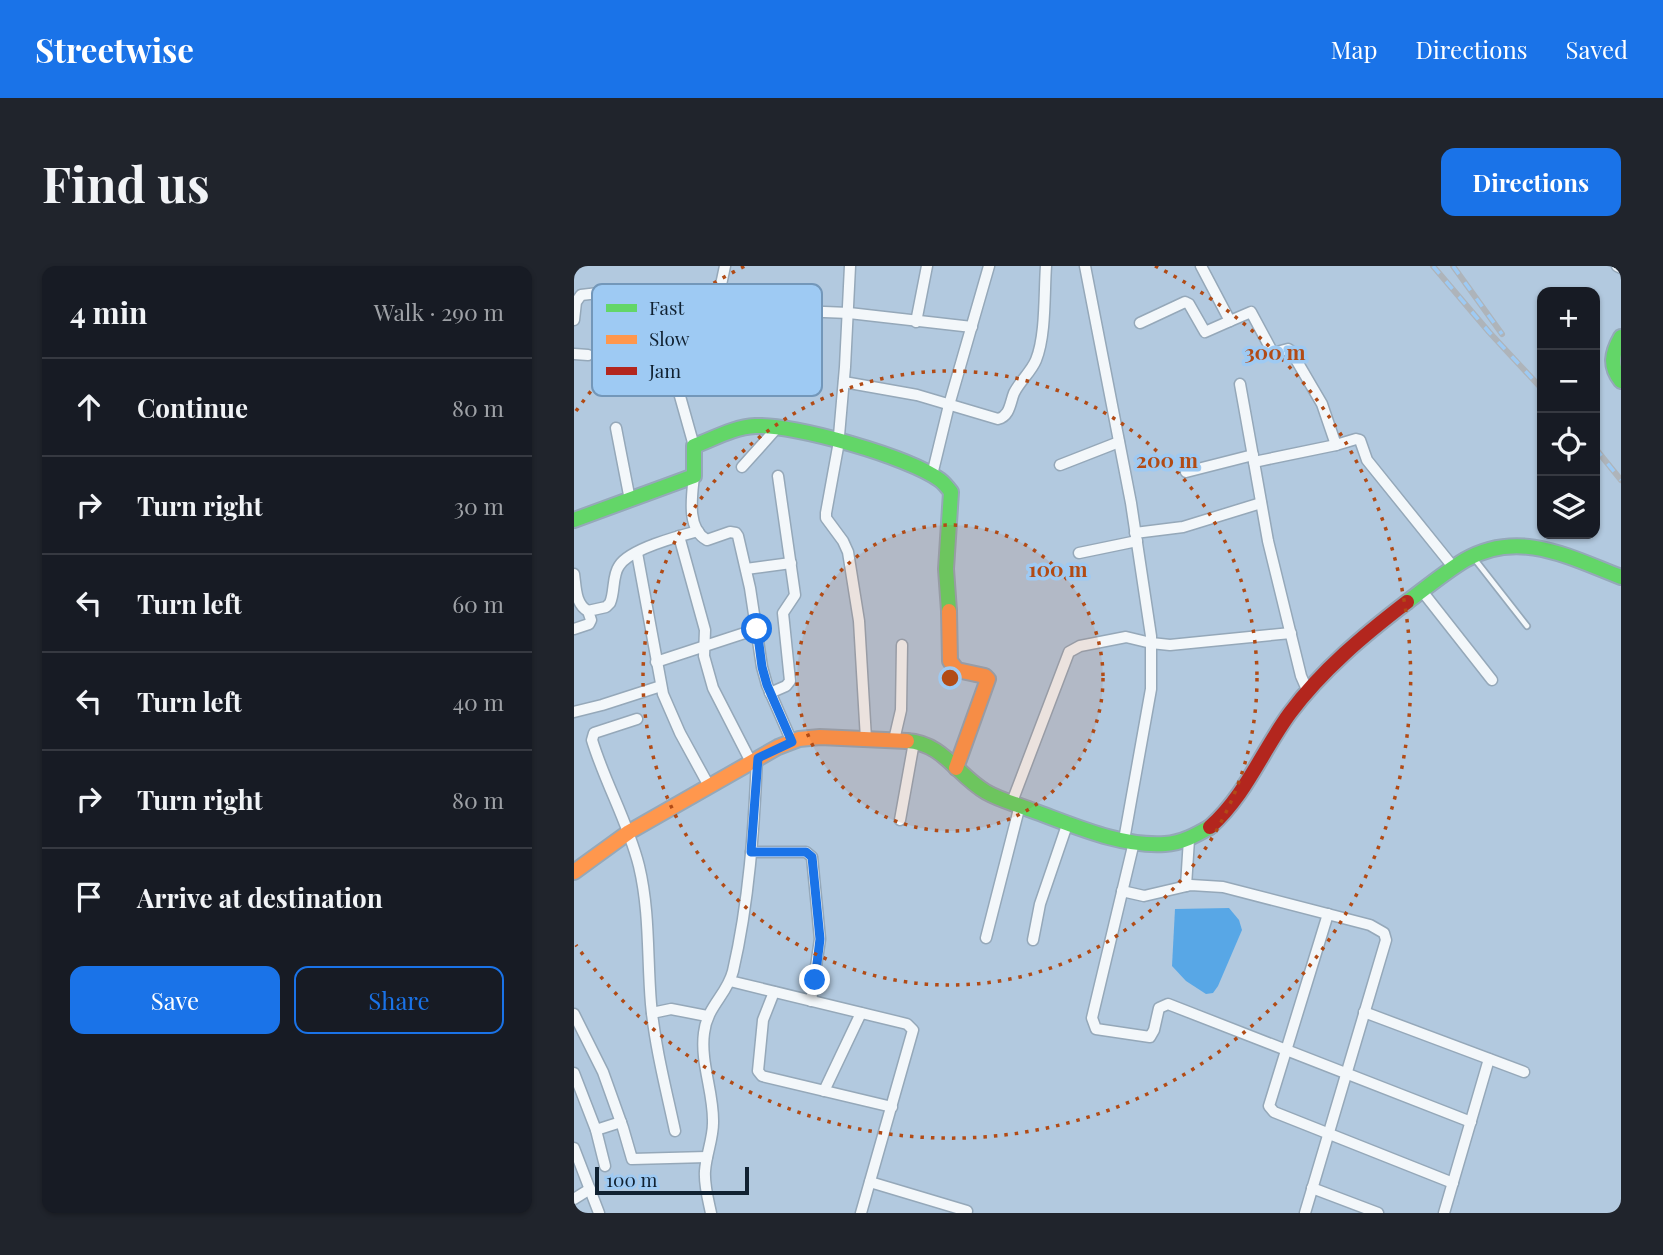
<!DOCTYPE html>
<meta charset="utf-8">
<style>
:root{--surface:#171b24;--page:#20242c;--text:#f1f3f6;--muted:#9ea1a6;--line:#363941;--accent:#1a73e8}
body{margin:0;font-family:"Playfair Display",serif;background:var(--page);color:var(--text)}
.controls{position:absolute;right:21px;top:21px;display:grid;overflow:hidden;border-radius:14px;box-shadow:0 2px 5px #0004}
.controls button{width:63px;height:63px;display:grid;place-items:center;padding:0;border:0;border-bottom:2px solid var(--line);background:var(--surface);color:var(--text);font:35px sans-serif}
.scale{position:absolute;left:21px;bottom:18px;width:154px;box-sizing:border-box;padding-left:7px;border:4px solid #102131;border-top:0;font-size:19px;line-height:24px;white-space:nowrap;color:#102131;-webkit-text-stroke:5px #9ecaf3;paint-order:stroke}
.stop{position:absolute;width:21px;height:21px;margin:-16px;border:5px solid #1a73e8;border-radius:50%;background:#fff}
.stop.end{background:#1a73e8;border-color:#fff;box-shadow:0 2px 7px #0008}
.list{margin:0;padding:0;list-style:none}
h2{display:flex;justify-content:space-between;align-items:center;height:91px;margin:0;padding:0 28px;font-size:30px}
h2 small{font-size:23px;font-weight:400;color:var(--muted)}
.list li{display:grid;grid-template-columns:46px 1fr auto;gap:21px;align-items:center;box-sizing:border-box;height:98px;padding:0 28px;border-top:2px solid var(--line)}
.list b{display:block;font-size:26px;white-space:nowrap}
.list em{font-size:23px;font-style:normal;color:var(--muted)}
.actions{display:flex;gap:14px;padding:21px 28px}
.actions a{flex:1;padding:16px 0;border:2px solid var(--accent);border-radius:14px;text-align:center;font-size:24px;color:var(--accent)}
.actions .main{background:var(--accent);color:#fff}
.icon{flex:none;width:38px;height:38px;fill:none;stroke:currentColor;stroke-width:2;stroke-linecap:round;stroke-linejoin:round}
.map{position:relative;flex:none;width:1047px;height:947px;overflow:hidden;border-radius:14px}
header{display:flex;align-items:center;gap:42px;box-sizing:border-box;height:98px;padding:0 35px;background:var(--accent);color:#fff}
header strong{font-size:33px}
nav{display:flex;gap:38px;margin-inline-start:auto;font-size:24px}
.intro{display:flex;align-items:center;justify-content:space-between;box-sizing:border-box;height:168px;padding:0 42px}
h1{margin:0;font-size:49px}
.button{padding:18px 32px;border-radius:14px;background:var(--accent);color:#fff;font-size:24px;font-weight:700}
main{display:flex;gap:42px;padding:0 42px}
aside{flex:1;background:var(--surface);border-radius:14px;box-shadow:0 2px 5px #0004}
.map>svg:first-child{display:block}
</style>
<header>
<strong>Streetwise</strong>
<nav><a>Map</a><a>Directions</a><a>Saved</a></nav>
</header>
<div class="intro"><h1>Find us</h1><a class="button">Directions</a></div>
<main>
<aside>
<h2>4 min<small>Walk · 290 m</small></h2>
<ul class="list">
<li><svg class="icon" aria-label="ahead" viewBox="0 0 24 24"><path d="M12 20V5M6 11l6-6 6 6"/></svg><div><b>Continue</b></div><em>80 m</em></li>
<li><svg class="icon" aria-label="right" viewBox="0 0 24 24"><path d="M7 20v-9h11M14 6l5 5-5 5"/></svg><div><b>Turn right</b></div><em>30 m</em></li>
<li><svg class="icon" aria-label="left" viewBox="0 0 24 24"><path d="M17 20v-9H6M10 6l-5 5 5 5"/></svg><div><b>Turn left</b></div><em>60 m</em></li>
<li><svg class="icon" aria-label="left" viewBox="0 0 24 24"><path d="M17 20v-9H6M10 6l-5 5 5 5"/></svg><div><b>Turn left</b></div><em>40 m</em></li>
<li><svg class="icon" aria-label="right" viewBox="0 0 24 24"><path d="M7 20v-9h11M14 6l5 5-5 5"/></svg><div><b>Turn right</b></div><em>80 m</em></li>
<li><svg class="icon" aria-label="arrive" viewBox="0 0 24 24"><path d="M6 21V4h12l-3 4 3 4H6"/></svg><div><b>Arrive at destination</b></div></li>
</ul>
<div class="actions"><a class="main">Save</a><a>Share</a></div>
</aside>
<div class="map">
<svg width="1047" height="947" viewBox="0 0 1047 947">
<rect width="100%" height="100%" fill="#b2c9df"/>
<polygon fill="#58a7e6" points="655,642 665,654 668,664 644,720 639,727 632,728 612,715 598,700 601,643"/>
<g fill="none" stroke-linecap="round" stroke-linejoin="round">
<defs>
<polyline id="lane" points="899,291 953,360"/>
<g id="street">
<polyline points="151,0 144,33 144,37 149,42 275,47 398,61"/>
<polyline points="276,0 271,101 264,181 252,247 252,252 269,275 274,286 285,355 292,473"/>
<polyline points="511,0 557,237 577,370 577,423 550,574"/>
<polyline points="627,0 656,55 677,46 699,87 714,83 717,85 748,138 762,179 782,173 786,174 793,194 880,302"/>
<polyline points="1043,0 1047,2"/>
<polyline points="0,54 2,36 7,29 42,25 48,26 53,34 75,116 78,120 96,114 102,116 120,180"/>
<polyline points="342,56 353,0"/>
<polyline points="566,57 611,36 615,38 631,66 656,55"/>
<polyline points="0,88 14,89"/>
<path d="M270 116 343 129 424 153C436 150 436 137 440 127 446 115 457 106 462 94 472 69 470 28 472 0"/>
<polyline points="666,118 680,196"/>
<polyline points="42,162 56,234"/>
<polyline points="486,199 545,176"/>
<polyline points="168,201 202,163"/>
<polyline points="612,206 679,189"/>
<polyline points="358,209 375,139 415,0"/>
<path d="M120 210C118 229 112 263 133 274L156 266 162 267 164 270 176 322 188 401 193 419 218 476"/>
<polyline points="561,267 609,261 687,237"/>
<polyline points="105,270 131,364 130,390 139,422 177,496"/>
<polyline points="63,287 89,428 106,467 135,520"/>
<polyline points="505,287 563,275"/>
<polyline points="172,303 217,297"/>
<path d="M0 308C2 321 1 338 14 345"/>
<polyline points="848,325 918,414"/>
<path d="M0 363 15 358 17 354 14 345 32 341 36 337C41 326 38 310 45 300 55 283 105 270 124 265"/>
<polyline points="82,396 183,363"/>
<polyline points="734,426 727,410 694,275 680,196 762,179"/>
<polyline points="196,427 212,420 216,415 209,347 221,329 204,210"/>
<polyline points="0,446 28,439 87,420"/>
<path d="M63 453 20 467 18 474C31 517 54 556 65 600 76 646 73 691 77 738 81 781 92 823 101 865"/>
<polyline points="320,474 327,444 328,379"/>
<polyline points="438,536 495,386 506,380 552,371 577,377 596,379 717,367"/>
<polyline points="326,554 340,476"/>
<polyline points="560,576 518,752 522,763 576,771 580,764 585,742 594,738 897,856"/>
<polyline points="177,586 232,586 238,591 246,673 237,735"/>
<polyline points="612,620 615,573"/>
<polyline points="548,625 570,630 617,619 649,621 796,659 810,667 812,674 731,947"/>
<polyline points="754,648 695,840 700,846 879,917"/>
<polyline points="412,672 446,539"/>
<polyline points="459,674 466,638 494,556"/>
<polyline points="156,715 333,758 339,764 287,947"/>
<polyline points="200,726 189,754 184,805 188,810 318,841"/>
<polyline points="790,746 950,806"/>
<polyline points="78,747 97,743 133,750"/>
<polyline points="0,748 29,806 49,862 58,893 133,891"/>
<polyline points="0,807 22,864 47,856"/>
<polyline points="250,825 287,747"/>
<polyline points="22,864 31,900"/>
<polyline points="0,882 25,947"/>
<polyline points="296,916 393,945"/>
<polyline points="738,922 804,947"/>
<polyline points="0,933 16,923"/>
<path d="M137 947C134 933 130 919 131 905 132 889 139 873 139 857 140 827 126 797 130 767 133 740 153 729 159 705 175 636 180 563 183 492"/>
<polyline points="870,947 915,793"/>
</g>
<g id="fast">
<path d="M1047 71C1038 87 1035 100 1047 115"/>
<path d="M0 254 120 210V180C139 173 160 161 181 160 220 158 335 191 366 214 370 217 374 222 377 226L372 303 375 345"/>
<path d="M833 336C852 322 871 306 891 294 945 263 995 291 1047 311"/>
<path d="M333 475C369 477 383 509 412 526 426 534 442 538 457 544 499 559 546 581 591 578 608 577 622 569 636 561"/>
</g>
<g id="slow">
<polyline points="375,345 376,395 383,404 411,410 414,413 382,502"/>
<polyline points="0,606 55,566 204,481 225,473 246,471 333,475"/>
</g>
<path id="jam" d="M636 561C672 529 688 485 716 447 748 404 790 369 833 336"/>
</defs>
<use href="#lane" stroke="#95a8b9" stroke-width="8"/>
<use href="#street" stroke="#95a8b9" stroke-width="13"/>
<use href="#fast" stroke="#95a8b9" stroke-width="18"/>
<use href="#slow" stroke="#95a8b9" stroke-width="18"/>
<use href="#jam" stroke="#95a8b9" stroke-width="18"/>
<use href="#lane" stroke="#f3f7fa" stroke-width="4.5"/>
<use href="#street" stroke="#f3f7fa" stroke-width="10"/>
<use href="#fast" stroke="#63d668" stroke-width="14"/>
<use href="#slow" stroke="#ff974d" stroke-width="14"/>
<use href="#jam" stroke="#b3261e" stroke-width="14"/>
<defs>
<g id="rail">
<polyline points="859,0 915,66 968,123"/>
<polyline points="879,0 928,68"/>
<polyline points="1021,182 1047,214"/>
</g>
</defs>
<use href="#rail" stroke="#aeb4ba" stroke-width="6"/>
<use href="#rail" stroke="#9ecaf3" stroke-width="3.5" stroke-dasharray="10" stroke-linecap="butt"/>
</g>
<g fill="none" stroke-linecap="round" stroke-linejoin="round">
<polyline stroke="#1a73e8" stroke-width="9" points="183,363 188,401 193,419 218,476 184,492 177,586 232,586 238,591 246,673 241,714"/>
</g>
<circle cx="376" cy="412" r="153" fill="#b24b15" fill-opacity=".12"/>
<g fill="none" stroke="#b24b15" stroke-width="3.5" stroke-dasharray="3.5 7">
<circle cx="376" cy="412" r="153"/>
<circle cx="376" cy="412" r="307"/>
<path d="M2 145A460 460 0 0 1 171 0M581 0A460 460 0 1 1 2 679"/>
</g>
<rect x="18" y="18" width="230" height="112" rx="10" fill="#9ecaf3" stroke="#7397b9" stroke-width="2"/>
<rect x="32" y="38" width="31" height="8" fill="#63d668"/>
<rect x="32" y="69" width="31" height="9" fill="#ff974d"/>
<rect x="32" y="101" width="31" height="8" fill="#b3261e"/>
<g font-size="19" fill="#102131">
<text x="75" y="49">Fast</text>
<text x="75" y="80">Slow</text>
<text x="75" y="112">Jam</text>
</g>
<circle cx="376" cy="412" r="10" fill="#b24b15" stroke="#9ecaf3" stroke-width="3.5"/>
<g font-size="21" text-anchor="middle" font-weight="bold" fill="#b24b15" stroke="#9ecaf3" stroke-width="7" stroke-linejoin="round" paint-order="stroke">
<text x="701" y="94">300 m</text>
<text x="593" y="202">200 m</text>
<text x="484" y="311">100 m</text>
</g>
</svg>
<div class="controls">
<button>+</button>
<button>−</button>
<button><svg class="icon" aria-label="locate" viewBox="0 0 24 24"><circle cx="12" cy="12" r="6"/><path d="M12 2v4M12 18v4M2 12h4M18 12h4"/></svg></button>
<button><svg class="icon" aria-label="layers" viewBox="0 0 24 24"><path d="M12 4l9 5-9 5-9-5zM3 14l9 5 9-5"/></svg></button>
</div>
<div class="scale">100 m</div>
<div class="stop" style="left:183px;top:363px"></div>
<div class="stop end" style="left:241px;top:714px"></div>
</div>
</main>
